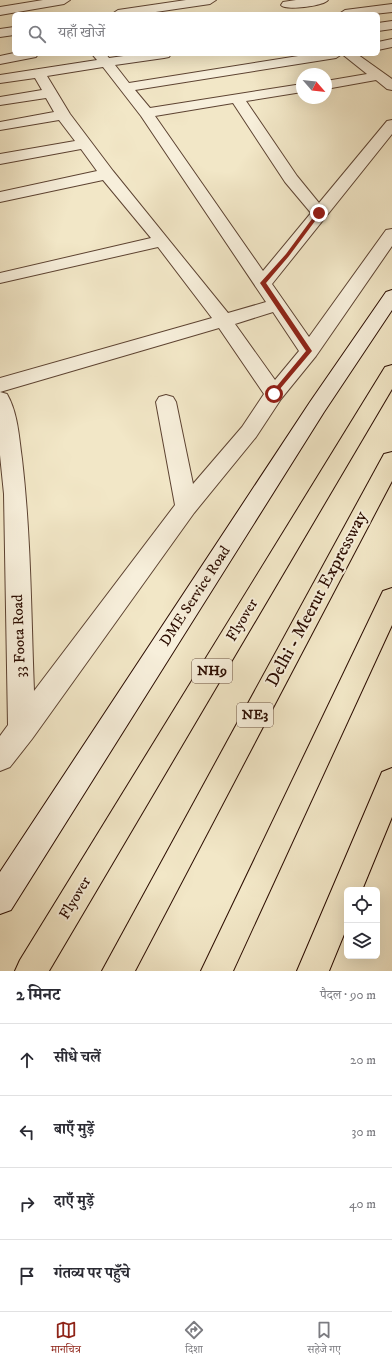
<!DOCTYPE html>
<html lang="hi">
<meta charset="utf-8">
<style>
:root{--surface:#fff;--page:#f2f2f3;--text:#2b2b33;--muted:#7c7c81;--line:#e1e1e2;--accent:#8f2418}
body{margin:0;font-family:"IM FELL DW Pica","Noto Serif Devanagari",serif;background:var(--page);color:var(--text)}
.controls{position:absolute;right:12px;bottom:12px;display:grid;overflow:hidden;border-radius:6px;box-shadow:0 4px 16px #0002}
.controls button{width:36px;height:36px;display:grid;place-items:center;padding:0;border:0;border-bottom:1px solid var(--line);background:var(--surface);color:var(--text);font:20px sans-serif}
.compass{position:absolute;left:296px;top:68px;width:36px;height:36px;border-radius:50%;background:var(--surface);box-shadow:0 4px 16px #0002;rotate:118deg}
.stop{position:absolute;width:12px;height:12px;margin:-9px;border:3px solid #8f2418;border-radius:50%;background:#fff}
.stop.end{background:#8f2418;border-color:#fff;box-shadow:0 1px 4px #0008}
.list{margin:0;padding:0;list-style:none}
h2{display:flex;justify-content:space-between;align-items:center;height:52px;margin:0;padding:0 16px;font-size:17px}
h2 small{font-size:13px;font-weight:400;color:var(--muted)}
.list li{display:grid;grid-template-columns:26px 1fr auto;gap:12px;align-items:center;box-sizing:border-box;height:72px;padding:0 16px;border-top:1px solid var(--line)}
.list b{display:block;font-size:15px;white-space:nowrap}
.list em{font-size:13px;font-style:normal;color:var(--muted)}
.icon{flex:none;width:22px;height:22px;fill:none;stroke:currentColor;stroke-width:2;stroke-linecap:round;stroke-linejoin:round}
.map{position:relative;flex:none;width:392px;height:971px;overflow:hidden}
.search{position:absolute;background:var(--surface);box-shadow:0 4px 16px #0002;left:12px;right:12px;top:12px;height:44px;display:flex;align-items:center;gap:10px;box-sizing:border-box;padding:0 14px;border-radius:6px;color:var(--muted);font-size:15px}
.sheet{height:340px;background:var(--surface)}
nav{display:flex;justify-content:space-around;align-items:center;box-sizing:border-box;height:56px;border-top:1px solid var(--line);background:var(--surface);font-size:11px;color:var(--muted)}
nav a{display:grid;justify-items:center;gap:2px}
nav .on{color:var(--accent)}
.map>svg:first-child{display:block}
</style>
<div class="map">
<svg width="392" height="971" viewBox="0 0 392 971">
<rect width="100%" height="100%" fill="#f2e7c7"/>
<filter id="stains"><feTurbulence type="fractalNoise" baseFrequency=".005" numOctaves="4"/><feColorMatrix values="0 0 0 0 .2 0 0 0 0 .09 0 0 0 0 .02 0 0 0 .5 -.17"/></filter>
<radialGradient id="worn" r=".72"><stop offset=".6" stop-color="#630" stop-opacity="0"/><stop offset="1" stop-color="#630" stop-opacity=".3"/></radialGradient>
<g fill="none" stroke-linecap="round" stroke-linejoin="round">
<defs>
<g id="street">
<polygon points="43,0 70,0 64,4 0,15 0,7"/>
<polygon points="186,0 216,0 210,4 142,14 112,14 118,10"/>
<path d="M296 0H328C324 6 285 11 281 5L283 2Z"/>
<polygon points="392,4 392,12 374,14 339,14 345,10"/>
<polygon points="392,21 392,29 378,31 378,23"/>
<polygon points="14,27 14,35 0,37 0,29"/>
<polygon points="392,39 392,47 378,50 378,42"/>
<polygon points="14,53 14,54 38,54 36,57 0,64 0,56"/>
<path d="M92 54H106L109 58 138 54H171L169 57 164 58 115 65 129 83 311 54H357L392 79V90L387 89 376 80 326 89V81L367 74 342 54 336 58 135 90 150 108 302 84V92L246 101 297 176 319 203 387 121 392 120V134L272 284 309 337 386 230 392 229V246L316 356 281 399 256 437 194 513 32 739 10 767 0 771V736L8 725 4 494 0 455V378L212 318 158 247 0 283V273L151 238 103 180 0 202V192L97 171 81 149 0 164V154L75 141 59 120 0 130V122L54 112 46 98 0 105V97L42 90 35 78 0 83V75L97 60ZM103 67 141 116 266 302 228 313 113 171 70 114 47 76ZM233 103 285 182 311 213 263 271 155 116ZM273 312 299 351 275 380 235 324ZM219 328 264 394 242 427 193 484 176 402 173 397 166 395 159 397 156 402 175 505 34 691C31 614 31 536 22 459 19 438 18 413 7 394L0 392Z"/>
</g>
<polygon id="secondary" points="392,290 392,310 324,412 11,910 0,914 0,872 310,402 386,292"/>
<g id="highway">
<polygon points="392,365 392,389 49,971 15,971 20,960 385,367"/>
<polygon points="392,452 392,481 135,971 102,971 384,454"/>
<polygon points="392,588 392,625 233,971 201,971 383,591"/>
<polygon points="392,768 392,817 362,890 347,890 347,927 329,971 297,971 382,772"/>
</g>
</defs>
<use href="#street" stroke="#5d4332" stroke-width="2"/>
<use href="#secondary" stroke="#2b0c00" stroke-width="2"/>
<use href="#highway" stroke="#2b0c00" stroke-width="2"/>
<use href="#street" fill="#f7efdb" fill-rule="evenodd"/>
<use href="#secondary" fill="#f7efdb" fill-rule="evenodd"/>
<use href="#highway" fill="#f2e7c7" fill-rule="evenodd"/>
</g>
<polygon fill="#8f2418" points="317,212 321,213 289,256 266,283 312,351 274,396 272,395 272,392 306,351 260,283 286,254"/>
<g text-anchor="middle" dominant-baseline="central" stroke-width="4" stroke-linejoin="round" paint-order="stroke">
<g fill="#f7efdb" stroke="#685042" stroke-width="1">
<rect x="192" y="659" width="40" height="24" rx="3"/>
<rect x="237" y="703" width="36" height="24" rx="3"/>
</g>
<g font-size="14" font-weight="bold" fill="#2b0c00">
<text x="212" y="671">NH9</text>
<text x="255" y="715">NE3</text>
</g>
<g font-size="15" fill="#2b0c00" stroke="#f7efdb">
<text transform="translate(195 596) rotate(-57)">DME Service Road</text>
<text transform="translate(242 620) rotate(-59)">Flyover</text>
<text transform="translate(19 636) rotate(-92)">33 Foota Road</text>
<text transform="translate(75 898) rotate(-59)">Flyover</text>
</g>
<g font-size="18" fill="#2b0c00" stroke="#f7efdb">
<text transform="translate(317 599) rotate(-62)">Delhi - Meerut Expressway</text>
</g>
</g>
<rect width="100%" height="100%" filter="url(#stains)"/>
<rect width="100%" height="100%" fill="url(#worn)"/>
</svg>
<div class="controls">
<button><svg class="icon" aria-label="locate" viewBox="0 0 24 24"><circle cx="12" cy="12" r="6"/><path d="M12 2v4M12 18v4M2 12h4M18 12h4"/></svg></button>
<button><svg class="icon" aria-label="layers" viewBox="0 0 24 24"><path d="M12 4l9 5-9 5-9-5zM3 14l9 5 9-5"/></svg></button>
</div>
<svg class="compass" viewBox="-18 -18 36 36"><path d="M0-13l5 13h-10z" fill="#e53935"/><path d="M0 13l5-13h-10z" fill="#7c7c81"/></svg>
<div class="stop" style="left:274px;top:394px"></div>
<div class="stop end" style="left:319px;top:213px"></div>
<div class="search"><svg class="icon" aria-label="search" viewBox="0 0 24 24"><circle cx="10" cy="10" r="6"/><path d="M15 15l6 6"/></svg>यहाँ खोजें</div>
</div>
<section class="sheet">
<h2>2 मिनट<small>पैदल · 90 m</small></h2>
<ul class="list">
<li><svg class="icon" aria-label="ahead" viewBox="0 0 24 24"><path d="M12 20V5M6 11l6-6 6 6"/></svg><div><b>सीधे चलें</b></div><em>20 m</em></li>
<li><svg class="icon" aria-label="left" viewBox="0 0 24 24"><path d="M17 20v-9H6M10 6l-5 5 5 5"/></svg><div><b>बाएँ मुड़ें</b></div><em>30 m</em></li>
<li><svg class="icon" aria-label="right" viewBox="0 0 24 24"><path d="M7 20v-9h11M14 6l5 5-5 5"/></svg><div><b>दाएँ मुड़ें</b></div><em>40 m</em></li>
<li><svg class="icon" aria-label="arrive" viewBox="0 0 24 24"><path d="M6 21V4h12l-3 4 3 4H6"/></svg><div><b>गंतव्य पर पहुँचे</b></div></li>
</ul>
</section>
<nav>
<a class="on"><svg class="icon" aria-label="map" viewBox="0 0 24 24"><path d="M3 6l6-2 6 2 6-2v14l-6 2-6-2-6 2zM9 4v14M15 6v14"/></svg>मानचित्र</a>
<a><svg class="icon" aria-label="directions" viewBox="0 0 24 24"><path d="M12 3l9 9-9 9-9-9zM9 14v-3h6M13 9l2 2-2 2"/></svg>दिशा</a>
<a><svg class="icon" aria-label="saved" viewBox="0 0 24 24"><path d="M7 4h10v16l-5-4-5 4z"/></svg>सहेजे गए</a>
</nav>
